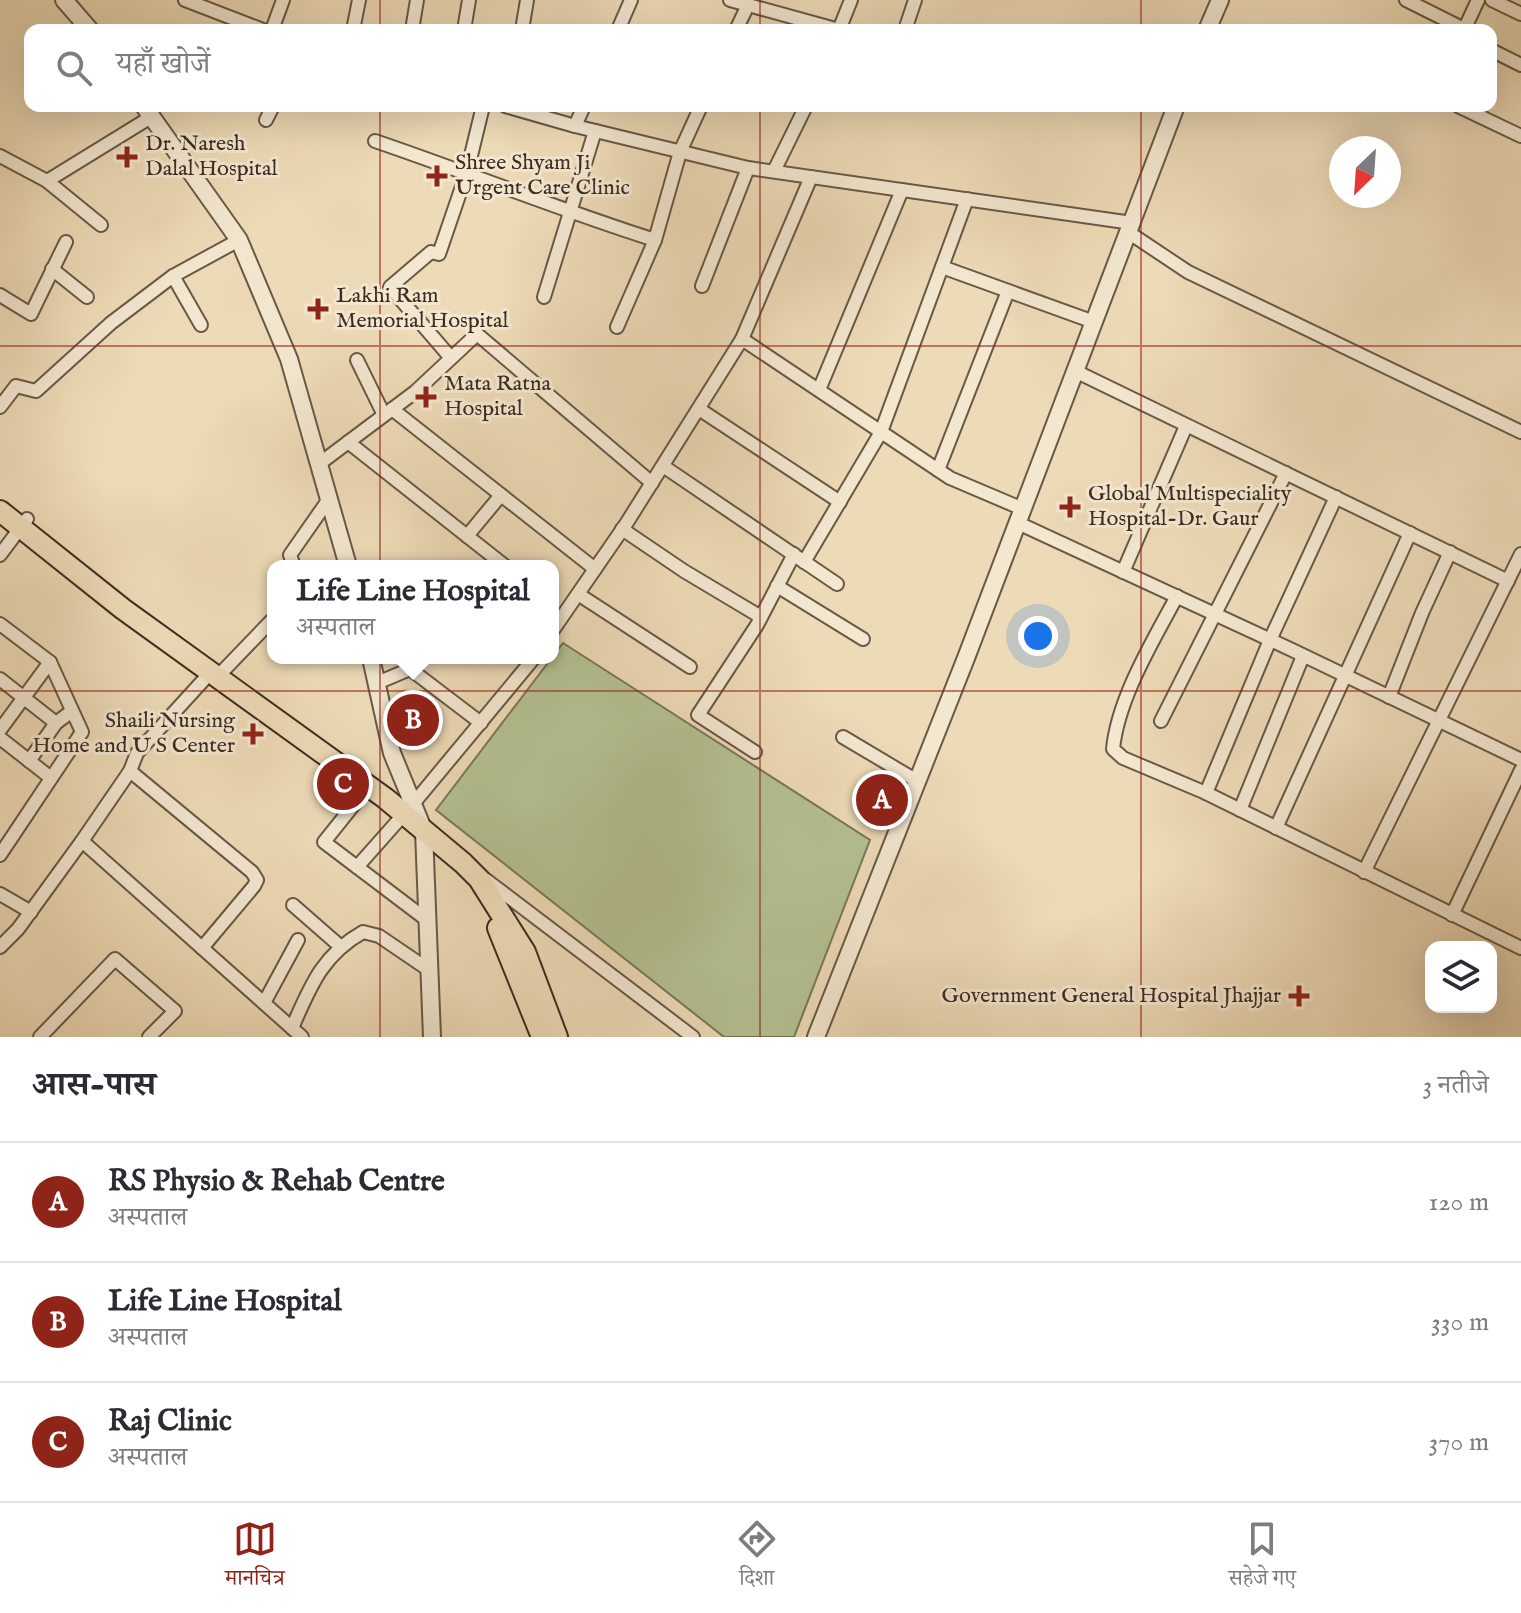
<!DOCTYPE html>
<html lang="hi">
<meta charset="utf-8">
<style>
:root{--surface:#fff;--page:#f7f7f7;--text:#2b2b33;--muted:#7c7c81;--line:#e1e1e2;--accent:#8f2418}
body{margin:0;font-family:"IM FELL English","Noto Serif Devanagari",serif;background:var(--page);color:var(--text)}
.controls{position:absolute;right:24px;bottom:24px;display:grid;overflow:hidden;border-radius:16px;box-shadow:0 8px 32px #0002}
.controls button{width:72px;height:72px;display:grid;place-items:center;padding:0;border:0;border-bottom:2px solid var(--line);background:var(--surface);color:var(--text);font:40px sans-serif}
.compass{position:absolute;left:1329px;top:136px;width:72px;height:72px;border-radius:50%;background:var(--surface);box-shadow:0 8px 32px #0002;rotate:205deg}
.you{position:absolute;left:1038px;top:636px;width:28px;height:28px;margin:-20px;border:6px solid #fff;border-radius:50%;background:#1a73e8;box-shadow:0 0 0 12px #1a73e833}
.badge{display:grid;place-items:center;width:52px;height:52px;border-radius:50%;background:var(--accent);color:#fff;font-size:26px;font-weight:700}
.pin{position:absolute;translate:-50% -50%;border:4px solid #fff;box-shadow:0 2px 8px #0006}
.popup{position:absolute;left:267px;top:560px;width:292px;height:104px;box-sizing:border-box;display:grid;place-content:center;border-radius:16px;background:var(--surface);filter:drop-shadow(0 2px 6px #0005);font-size:26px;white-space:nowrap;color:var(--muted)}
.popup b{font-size:30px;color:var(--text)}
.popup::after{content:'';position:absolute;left:50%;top:100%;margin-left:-16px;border:16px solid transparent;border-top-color:var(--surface)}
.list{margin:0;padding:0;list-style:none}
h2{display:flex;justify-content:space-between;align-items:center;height:104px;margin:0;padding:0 32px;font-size:34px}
h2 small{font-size:26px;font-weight:400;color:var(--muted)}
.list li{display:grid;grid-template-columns:52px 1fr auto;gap:24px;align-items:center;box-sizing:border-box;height:120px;padding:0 32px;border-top:2px solid var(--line)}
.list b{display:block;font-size:30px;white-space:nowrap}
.list p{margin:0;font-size:26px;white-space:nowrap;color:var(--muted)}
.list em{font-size:26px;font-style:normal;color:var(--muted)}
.icon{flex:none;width:44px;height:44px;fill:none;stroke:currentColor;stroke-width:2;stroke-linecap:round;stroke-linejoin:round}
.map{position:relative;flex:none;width:1521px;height:1037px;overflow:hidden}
.search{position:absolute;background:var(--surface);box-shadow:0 8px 32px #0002;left:24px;right:24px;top:24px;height:88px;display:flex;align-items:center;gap:20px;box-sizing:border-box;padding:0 28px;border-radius:16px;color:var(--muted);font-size:30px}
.sheet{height:464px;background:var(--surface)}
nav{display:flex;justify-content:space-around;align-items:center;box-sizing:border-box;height:112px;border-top:2px solid var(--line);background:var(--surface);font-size:22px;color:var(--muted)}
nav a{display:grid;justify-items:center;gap:4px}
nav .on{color:var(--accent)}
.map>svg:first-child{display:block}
</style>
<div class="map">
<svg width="1521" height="1037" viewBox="0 0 1521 1037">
<rect width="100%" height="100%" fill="#eddab6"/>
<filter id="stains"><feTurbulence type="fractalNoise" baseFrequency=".0025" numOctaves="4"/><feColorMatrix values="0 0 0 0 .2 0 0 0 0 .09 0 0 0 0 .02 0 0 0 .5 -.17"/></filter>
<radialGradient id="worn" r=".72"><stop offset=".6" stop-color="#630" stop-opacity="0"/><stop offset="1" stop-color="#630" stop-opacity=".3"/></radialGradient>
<polygon fill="#b4c091" stroke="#787659" stroke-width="2" points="563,643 870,840 794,1037 724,1037 436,810"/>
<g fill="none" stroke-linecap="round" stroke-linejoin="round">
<defs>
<g id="minor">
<polyline points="185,0 263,30"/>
<polyline points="730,0 839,30"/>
<polyline points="1406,0 1464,29"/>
<polyline points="1492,0 1521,14"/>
<polyline points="272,30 283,0"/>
<polyline points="353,30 359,0"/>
<polyline points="412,30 417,0"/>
<polyline points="464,30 469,0"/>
<polyline points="522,30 527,0"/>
<polyline points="618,30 631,0"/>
<polyline points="736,30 748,5"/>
<polyline points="839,30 851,0"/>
<polyline points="905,30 915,0"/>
<polyline points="1464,30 1478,0"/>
<polyline points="1491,50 1521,65"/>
<polyline points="505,106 575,126 748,168 1132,223"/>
<polyline points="1458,106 1521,136"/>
<polyline points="266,120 273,106"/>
<polyline points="575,126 584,106"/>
<path d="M375 141C469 173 560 210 655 240"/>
<polyline points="0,156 47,181 101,225"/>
<polyline points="774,171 806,106"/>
<polyline points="47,181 151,117"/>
<polyline points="1128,232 1188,272 1521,432"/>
<polyline points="942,267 1094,322"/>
<polyline points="52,269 87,297"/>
<polyline points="173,276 201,325"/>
<polyline points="702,286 748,168"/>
<polyline points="0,295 31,314 66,242"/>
<polyline points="544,297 595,131"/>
<polyline points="617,327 655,240 680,152 701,106"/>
<polyline points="742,339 950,478 1023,509"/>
<polyline points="451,358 390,287 431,252 439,254 467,172 483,106"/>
<polyline points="357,360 384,415"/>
<polyline points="1075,371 1508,581"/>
<polyline points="819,390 902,190"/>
<polyline points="0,407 16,386 36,391 111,323 173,276 239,240"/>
<polyline points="392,409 595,569"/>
<polyline points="699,409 840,502"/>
<polyline points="348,442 505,566"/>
<polyline points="319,464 415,392 477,334 652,483"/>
<polyline points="663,466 837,584"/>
<polyline points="938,470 1008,291"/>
<polyline points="1018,523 1290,649 1521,760"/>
<polyline points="622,529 684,571 761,617"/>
<polyline points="467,536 501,495"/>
<polyline points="0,555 27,519"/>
<polyline points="804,562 881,432 967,199"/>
<polyline points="294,566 290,555 329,499"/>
<polyline points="1123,572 1186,426"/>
<polyline points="777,586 863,639"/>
<polyline points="578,594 690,667"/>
<path d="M1177 596C1153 641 1118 698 1113 749L1123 758 1206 793 1521 948"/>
<polyline points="0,624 50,662 82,732 0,855"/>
<polyline points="553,630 626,524 742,339 811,177"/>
<polyline points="410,669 481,723"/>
<polyline points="223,671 273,619"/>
<polyline points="0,679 56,723"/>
<polyline points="377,683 410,669 418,658"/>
<polyline points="1389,697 1422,613 1450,552"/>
<polyline points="1161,721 1286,473"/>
<polyline points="0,730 50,662"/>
<polyline points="843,737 917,781"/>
<polyline points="0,738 51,778"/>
<polyline points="755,752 698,715 757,625 794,554"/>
<polyline points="29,761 56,723 72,711"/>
<polyline points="130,771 252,872 257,880 254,886 202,948"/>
<polyline points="368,787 324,842 427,920"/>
<polyline points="1206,793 1270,640 1336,497"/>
<polyline points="413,804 534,658"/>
<polyline points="1240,810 1303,656"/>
<polyline points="1276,828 1410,533"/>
<polyline points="82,841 302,1037"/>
<polyline points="357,867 404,814"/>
<polyline points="1364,872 1521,554"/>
<polyline points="485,879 693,1037"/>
<polyline points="0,894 31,912"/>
<polyline points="293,905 341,947"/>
<polyline points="1452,915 1521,770"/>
<polyline points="0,947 18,929 82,841 130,771 137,753 210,673"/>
<polyline points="264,1003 298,940"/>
<path d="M292 1028C310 987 322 955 363 932L379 936 429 970"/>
<polyline points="40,1037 115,959 175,1011 149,1037"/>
</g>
<g id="tertiary">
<polyline points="64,0 90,30"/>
<polyline points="1207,30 1220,0"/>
<polyline points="144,106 239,240 289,359 348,566"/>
<polyline points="371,658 392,753 424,831 432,1037"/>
<polyline points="816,1037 966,658 1176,106"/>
</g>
<g id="primary">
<polyline points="0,511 123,609 385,798 463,863 479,879 525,952 557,1037"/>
<polyline points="498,928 542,1037"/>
</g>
</defs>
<use href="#minor" stroke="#695846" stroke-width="16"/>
<use href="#tertiary" stroke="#695846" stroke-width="20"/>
<use href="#primary" stroke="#3d2c21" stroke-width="24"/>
<use href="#minor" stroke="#f3e7d0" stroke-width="12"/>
<use href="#tertiary" stroke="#f3e7d0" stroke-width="16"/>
<use href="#primary" stroke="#eddab6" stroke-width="20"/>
</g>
<path fill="none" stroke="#8f2418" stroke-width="2" stroke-opacity="0.55" d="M380 0V30M760 0V30M1141 0V30M380 106V1037M760 106V1037M1141 106V1037M0 346H1521M0 691H1521"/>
<g fill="#8f2418" stroke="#f3e7d0" stroke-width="3">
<path d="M123 145h8v8h8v8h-8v8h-8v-8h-8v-8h8z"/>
<path d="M433 164h8v8h8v8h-8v8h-8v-8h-8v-8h8z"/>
<path d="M314 297h8v8h8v8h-8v8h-8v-8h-8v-8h8z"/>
<path d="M422 385h8v8h8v8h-8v8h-8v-8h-8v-8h8z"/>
<path d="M1066 495h8v8h8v8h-8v8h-8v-8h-8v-8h8z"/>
<path d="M249 722h8v8h8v8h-8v8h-8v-8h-8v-8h8z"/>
<path d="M1295 984h8v8h8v8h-8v8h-8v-8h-8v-8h8z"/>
</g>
<g text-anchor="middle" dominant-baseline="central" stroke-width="6" stroke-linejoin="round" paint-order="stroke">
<g font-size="22" fill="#3d2c21" stroke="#f3e7d0" text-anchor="start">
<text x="145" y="144">Dr. Naresh<tspan x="145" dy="25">Dalal Hospital</tspan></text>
<text x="455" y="163">Shree Shyam Ji<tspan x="455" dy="25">Urgent Care Clinic</tspan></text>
<text x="336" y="296">Lakhi Ram<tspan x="336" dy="25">Memorial Hospital</tspan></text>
<text x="444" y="384">Mata Ratna<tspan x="444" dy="25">Hospital</tspan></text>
<text x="1088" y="494">Global Multispeciality<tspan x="1088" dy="25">Hospital-Dr. Gaur</tspan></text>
<text x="235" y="721" text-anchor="end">Shaili Nursing<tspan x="235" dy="25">Home and U S Center</tspan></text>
<text x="1281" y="996" text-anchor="end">Government General Hospital Jhajjar</text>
</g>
</g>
<rect width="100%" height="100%" filter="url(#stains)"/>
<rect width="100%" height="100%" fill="url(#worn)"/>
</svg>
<div class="controls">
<button><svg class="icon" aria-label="layers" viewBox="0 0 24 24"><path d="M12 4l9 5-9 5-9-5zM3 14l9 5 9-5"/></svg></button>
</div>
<svg class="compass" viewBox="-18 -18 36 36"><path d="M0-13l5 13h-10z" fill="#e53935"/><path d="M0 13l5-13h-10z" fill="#7c7c81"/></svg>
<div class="you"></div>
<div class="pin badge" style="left:882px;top:800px">A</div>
<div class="pin badge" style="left:413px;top:720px">B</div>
<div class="popup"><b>Life Line Hospital</b>अस्पताल</div>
<div class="pin badge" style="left:343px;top:784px">C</div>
<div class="search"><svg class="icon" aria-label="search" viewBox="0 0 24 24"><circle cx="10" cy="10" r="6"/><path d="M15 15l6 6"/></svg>यहाँ खोजें</div>
</div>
<section class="sheet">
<h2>आस-पास<small>3 नतीजे</small></h2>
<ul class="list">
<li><span class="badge">A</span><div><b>RS Physio &amp; Rehab Centre</b><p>अस्पताल</p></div><em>120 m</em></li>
<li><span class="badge">B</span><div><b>Life Line Hospital</b><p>अस्पताल</p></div><em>330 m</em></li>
<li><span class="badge">C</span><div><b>Raj Clinic</b><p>अस्पताल</p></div><em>370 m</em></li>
</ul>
</section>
<nav>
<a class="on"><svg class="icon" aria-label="map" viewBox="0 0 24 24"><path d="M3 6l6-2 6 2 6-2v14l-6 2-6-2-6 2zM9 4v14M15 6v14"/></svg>मानचित्र</a>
<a><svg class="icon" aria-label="directions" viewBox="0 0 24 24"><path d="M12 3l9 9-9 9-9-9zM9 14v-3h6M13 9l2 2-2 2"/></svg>दिशा</a>
<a><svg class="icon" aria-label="saved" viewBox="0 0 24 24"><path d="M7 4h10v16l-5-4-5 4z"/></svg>सहेजे गए</a>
</nav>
